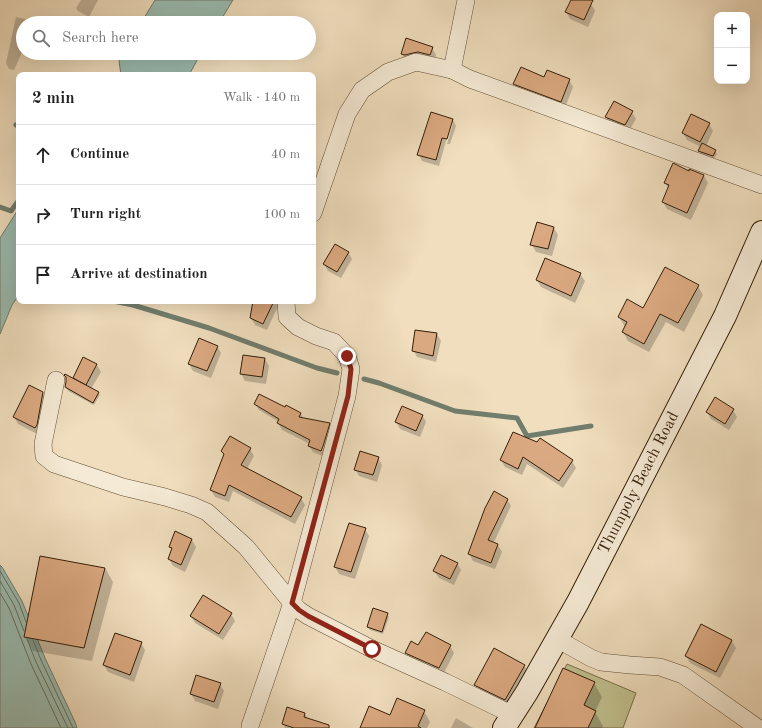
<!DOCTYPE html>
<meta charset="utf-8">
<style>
:root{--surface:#fff;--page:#f2f2f2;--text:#222;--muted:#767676;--line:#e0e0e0}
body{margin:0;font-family:"Old Standard TT",serif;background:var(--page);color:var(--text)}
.controls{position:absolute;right:12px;top:12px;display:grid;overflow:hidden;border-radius:8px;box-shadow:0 4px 16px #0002}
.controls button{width:36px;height:36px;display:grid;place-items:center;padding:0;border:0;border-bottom:1px solid var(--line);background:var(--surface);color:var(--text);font:20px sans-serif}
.stop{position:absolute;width:12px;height:12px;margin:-9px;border:3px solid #8f2418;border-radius:50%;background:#fff}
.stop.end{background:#8f2418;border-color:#fff;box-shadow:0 1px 4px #0008}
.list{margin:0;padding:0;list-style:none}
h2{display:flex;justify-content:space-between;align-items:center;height:52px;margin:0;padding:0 16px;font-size:17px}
h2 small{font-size:13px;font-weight:400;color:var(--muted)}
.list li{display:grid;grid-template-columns:26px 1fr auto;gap:12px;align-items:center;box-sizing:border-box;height:60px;padding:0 16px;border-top:1px solid var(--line)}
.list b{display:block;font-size:15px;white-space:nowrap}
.list em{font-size:13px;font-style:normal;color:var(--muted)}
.icon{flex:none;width:22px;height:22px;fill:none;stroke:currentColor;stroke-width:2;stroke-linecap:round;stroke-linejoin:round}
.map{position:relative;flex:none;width:762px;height:728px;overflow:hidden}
.search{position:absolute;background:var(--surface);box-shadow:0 4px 16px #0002;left:16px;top:16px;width:300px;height:44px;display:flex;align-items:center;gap:10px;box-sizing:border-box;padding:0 14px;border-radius:22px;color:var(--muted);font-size:15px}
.panel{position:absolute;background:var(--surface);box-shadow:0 4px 16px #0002;left:16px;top:72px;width:300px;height:232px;border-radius:8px}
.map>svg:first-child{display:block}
</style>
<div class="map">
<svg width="762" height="728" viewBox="0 0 762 728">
<rect width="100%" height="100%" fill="#f0debe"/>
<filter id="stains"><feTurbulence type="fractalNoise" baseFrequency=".005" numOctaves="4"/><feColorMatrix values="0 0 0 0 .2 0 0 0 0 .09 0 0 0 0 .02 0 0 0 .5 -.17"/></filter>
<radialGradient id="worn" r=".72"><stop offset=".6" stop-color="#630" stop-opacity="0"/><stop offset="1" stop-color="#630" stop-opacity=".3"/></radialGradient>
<polygon fill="#c0c08e" stroke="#7a6f4a" points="567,664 636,693 623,728 534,728"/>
<g fill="#9abcb1" stroke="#717d6d">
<polygon points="155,0 233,0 219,23 141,23"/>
<polygon points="124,53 201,53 189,75 121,75 119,61"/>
<polygon points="19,208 19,295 12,305 0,334 0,238"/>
<polygon points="0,565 2,567 22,601 45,658 75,722 77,728 0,728"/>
</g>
<g fill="#0003">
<polygon points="81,0 98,0 89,17 78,11 76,8"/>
<polygon points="572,0 583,0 591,4 595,11 588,27 570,19 566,12"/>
<polygon points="16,17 33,21 34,23 23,23 23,50 14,70 9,69 6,63"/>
<polygon points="432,48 436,55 434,61 406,61 402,54"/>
<polygon points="545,79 569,80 573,87 565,108 518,91 514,84"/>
<polygon points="632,112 636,119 629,131 610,124 606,117"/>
<polygon points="431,114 453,120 456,126 450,144 447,144 453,123 451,123 439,166 422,161 419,155"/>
<polygon points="709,124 713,131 706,146 715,151 717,154 714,159 701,154 699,151 701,147 687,140 683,133"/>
<polygon points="690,170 704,176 708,183 691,220 667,209 663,202 669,189 665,183 689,172"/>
<polygon points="554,228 558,235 552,256 536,252 532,245"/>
<polygon points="348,252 352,259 341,278 328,271 324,264"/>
<polygon points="546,259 580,274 585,281 575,303 541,287 537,280"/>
<polygon points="698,286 703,295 684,332 666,322 649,352 628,341 623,332 625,327 619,317 643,309"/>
<polygon points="254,301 277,301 279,304 267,330 255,325 251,318"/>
<polygon points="437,334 441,341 436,362 417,357 413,350"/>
<polygon points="217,346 221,353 211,378 193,371 189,364"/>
<polygon points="265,359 269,366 266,384 245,381 241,374"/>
<polygon points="97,365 101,372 91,389 98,392 100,395 94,405 68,391 66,387 75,380 74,378"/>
<polygon points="43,393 47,400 39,435 18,424 14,417"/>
<polygon points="255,404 285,409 300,413 304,419 329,424 333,430 325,457 313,452 309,446 310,444 282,430 278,423 279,422 259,410"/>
<polygon points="733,410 737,417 729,430 711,419 707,412"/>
<polygon points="422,415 426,422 420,437 400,429 396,422"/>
<polygon points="514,433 572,461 576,468 563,488 527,464 522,475 505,467 501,460"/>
<polygon points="231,437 250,449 254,456 247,469 301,498 305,505 295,524 233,491 229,502 215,497 211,490 224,456 222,451"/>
<polygon points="378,458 382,465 377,482 359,476 355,469"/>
<polygon points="507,499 511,506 493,544 498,545 502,552 495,569 473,561 469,554"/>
<polygon points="365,529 369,536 355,579 339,574 335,567"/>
<polygon points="175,533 192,540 196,547 185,572 173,566 169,559 172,551 170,547"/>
<polygon points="457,563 461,570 454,585 439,578 434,571"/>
<polygon points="105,568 113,582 92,661 33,651 25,637"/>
<polygon points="231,614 235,621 223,640 195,623 191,616"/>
<polygon points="387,614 389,617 383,634 370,630 368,627"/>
<polygon points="702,626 732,641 736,648 720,678 690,663 686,656"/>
<polygon points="141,643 145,650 134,682 108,672 104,665"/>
<polygon points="419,646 450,646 454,653 443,675 410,660 406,653"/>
<polygon points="524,665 530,676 512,710 482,696 475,685"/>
<polygon points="594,683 602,697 595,712 603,726 602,728 536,728"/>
<polygon points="220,684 224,691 218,709 195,701 191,694"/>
<polygon points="424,711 430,722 427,728 361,728"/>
<polygon points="305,714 309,721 306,728 285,728 283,724"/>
<polygon points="456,718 473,728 451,728"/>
</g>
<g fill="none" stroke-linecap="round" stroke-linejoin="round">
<g stroke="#676d5c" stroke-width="1">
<polyline points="0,571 19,603 26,622"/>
<polyline points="0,581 14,605 24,631"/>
<polyline points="0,593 9,608 31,664 61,728"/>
<polyline points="27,639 36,662 68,728"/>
<polyline points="33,640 41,660 73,728"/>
</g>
<g stroke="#717d6d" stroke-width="5">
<polyline points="16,125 19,127"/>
<polyline points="0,207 11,211 19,200"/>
<polyline points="113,301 133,305 209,328 317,368 337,373"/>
<polyline points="364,379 379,383 455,411 517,418 527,436 591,426"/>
</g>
</g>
<g fill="#dba981" stroke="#341e07">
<polygon points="571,0 593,0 584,20 565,12"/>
<polygon points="406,38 433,47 430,55 418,52 413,53 405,55 401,54"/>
<polygon points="521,67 544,77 547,70 570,79 561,102 513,84"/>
<polygon points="614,101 633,111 625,125 605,117"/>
<polygon points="431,112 453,119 447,139 442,138 436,160 417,155"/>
<polygon points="691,114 710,123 700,142 682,133"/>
<polygon points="702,143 716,150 713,156 698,151"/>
<polygon points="673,163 689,171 689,169 704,175 687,213 662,202 669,185 664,183"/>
<polygon points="537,222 554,227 548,249 530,245"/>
<polygon points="335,244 349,252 337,272 323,264"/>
<polygon points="545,258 581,273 571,296 536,280"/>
<polygon points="665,267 699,285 678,323 660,314 644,344 622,332 627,322 618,317 627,299 643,308"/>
<polygon points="253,301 274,301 263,324 250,318"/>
<polygon points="415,330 437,333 433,356 412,351"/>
<polygon points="199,338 218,346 207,371 188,364"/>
<polygon points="243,355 265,358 262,377 240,374"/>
<polygon points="83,357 97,364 86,385 73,378"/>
<polygon points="65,374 99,392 93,403 65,387 66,382 66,377 64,375"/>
<polygon points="29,385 43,392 37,425 35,428 13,417"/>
<polygon points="259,394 285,407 286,405 301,413 299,417 330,423 323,446 321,451 308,446 310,440 277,423 279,419 254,404"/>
<polygon points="715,397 734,409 725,424 706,412"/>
<polygon points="402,406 423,415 416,431 395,422"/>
<polygon points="513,432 537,442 540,438 573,460 559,481 523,457 518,469 500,460"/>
<polygon points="230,436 251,448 241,465 302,497 291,517 229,485 225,496 210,490 224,454 221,451"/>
<polygon points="360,451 379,457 373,475 354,470"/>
<polygon points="494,491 508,499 488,540 498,544 491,563 468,554 485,508"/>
<polygon points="349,523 366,528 351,572 334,567"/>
<polygon points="175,531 192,539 181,565 168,559 172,548 169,547"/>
<polygon points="441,555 458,563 450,579 433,571"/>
<polygon points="40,556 105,568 84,648 24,637"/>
<polygon points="203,595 232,613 219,634 190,616"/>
<polygon points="373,608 388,613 382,632 367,627"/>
<polygon points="701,624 732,640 716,672 685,656"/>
<polygon points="426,632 451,645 439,668 405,653 411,641 418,645"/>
<polygon points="115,633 142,642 130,675 103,665"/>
<polygon points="494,648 525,665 505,700 474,685"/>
<polygon points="563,668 595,682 584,705 596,711 588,728 535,728"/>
<polygon points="196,675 221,683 214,702 190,694"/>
<polygon points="397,698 425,710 418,726 421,728 360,728 369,706 390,715"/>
<polygon points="287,707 305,713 304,717 329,725 329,728 294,728 282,724"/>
</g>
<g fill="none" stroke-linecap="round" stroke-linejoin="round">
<defs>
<g id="minor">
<polyline points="452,70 466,0"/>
<polyline points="313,213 347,114 362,90 388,72 416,62 452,70 470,79 762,185"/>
<polyline points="56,380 43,444 44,456 54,464 123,487 165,497 191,505 207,512 246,547 292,603 299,610 308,616 372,649 445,682 513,715"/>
<polyline points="557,639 591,658 601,662 630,665 660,667 683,675 758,728"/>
<polyline points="250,726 292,603 347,396 351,369 347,356 334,342 316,336 298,327 287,317 286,301"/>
</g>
<g id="secondary">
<path id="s1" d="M504 728 527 692 578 602 725 316 762 232"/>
</g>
</defs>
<use href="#minor" stroke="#634e35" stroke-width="18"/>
<use href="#secondary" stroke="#341e07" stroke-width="24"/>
<use href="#minor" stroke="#f5ead5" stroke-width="17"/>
<use href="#secondary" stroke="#f5ead5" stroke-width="22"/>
</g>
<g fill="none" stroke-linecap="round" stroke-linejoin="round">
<polyline stroke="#8f2418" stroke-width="5" points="347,356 351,369 348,396 292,603 299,610 308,616 372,649"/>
</g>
<g text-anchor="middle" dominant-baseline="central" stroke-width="3" stroke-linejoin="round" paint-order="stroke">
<g font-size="16" fill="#341e07" stroke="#f5ead5">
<text stroke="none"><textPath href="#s1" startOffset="280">Thumpoly Beach Road</textPath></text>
</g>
</g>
<rect width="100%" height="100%" filter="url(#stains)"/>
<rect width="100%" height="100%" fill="url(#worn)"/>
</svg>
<div class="controls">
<button>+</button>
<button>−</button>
</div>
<div class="stop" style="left:372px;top:649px"></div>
<div class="stop end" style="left:347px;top:356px"></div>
<div class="search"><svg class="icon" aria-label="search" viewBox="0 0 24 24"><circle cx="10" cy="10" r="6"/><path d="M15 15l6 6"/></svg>Search here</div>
<section class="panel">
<h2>2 min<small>Walk · 140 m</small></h2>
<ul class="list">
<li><svg class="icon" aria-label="ahead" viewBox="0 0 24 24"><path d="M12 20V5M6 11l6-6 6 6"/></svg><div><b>Continue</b></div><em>40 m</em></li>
<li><svg class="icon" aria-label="right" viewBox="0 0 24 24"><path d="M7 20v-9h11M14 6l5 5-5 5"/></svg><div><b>Turn right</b></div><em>100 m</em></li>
<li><svg class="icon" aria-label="arrive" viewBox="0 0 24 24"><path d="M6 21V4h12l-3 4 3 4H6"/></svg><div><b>Arrive at destination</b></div></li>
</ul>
</section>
</div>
